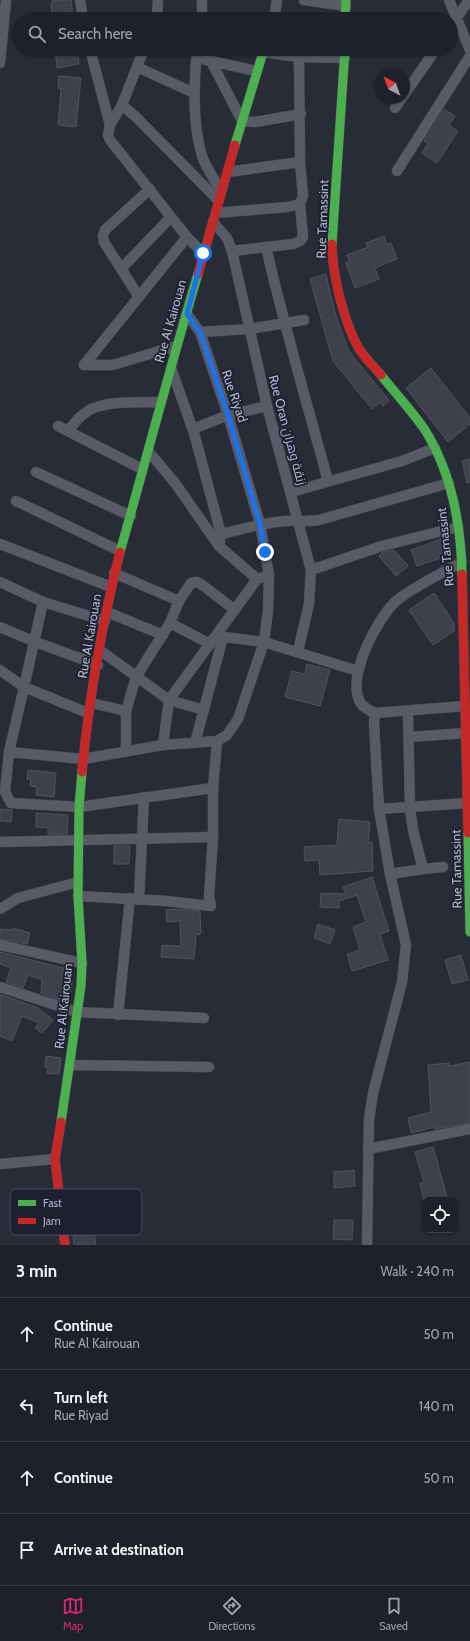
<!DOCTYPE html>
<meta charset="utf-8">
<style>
:root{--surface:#1e2129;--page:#2b2e35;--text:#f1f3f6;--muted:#a1a3a8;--line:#3c3e46;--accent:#db2777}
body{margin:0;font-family:Cabin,Cairo,sans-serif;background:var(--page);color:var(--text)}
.controls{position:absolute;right:12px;bottom:12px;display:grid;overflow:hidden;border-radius:8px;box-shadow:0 1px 3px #0004}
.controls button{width:36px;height:36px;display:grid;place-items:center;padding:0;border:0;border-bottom:1px solid var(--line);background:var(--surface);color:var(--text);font:20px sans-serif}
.compass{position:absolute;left:374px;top:68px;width:36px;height:36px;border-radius:50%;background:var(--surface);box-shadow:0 1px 3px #0004;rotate:319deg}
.stop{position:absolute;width:12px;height:12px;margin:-9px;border:3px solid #1a73e8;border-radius:50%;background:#fff}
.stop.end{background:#1a73e8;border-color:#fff;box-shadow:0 1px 4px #0008}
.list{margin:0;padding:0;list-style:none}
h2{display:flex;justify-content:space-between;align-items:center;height:52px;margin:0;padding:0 16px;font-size:17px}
h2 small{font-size:13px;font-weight:400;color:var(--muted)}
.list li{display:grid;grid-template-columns:26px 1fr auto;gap:12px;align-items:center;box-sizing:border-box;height:72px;padding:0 16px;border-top:1px solid var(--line)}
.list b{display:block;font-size:15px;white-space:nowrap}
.list p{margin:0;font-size:13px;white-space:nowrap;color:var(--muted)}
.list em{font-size:13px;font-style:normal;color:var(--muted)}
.icon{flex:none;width:22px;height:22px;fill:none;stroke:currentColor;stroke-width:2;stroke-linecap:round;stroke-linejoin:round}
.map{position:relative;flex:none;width:470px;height:1245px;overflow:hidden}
.search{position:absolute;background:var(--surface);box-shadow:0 1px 3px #0004;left:12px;right:12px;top:12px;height:44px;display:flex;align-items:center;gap:10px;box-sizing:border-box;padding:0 14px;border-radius:22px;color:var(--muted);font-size:15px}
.sheet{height:340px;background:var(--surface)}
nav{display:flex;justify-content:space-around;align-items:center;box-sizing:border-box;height:56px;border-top:1px solid var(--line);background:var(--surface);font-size:11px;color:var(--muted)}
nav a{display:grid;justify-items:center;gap:2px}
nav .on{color:var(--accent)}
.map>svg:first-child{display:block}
</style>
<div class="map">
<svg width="470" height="1245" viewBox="0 0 470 1245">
<rect width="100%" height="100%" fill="#282c37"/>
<g fill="#3e414c" stroke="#50535e">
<polygon points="53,0 71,0 73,19 53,19 51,4"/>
<polygon points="55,49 77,49 79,64 57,68"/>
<polygon points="59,76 81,78 76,127 58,125 61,89 58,88"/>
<polygon points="444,109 455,116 449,125 458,131 437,163 422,153 428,144 424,141"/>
<polygon points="384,236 387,244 391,243 397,259 375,268 379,279 355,288 346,263 350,262 347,255 368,247 366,243"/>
<polygon points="326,274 334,309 347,347 353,357 389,400 383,406 380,402 372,409 333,361 310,279"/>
<polygon points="431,368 470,418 470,424 448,442 406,388"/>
<polygon points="470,459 470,482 467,483 462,461"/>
<polygon points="450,536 452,554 417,566 411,550"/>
<polygon points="394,550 408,566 396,576 379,556 383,552"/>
<polygon points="434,593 454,623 454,631 433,645 409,610"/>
<polygon points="307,664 330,670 320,706 285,697 292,671 305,674"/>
<polygon points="28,770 56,773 54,797 36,795 37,787 30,786 31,779 27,779"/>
<polygon points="0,809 12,810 11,822 0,821"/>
<polygon points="36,813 68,815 67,834 48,834 48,828 36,827"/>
<polygon points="339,819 370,822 368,843 372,842 373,871 320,875 319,860 305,861 304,847 337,845"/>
<polygon points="114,846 130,846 129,864 114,864"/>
<polygon points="372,877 389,931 380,934 388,960 352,971 347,954 360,950 353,927 366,922 357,895 339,901 339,908 320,907 321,893 346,894 343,887"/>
<polygon points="179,909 200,911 201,934 196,935 194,959 161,957 162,945 181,946 180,921 167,922 166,910"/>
<polygon points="318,924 335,930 330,944 314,938"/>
<polygon points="13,928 30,933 27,944 0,939 0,929 13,930"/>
<polygon points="0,952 71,970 72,984 69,1003 41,993 42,980 28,975 23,988 6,982 11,968 0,964"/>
<polygon points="461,955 468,980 452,984 445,960"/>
<polygon points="0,994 38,1008 53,1020 42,1033 35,1028 39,1023 22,1016 12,1041 0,1036"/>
<polygon points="46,1056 61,1058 59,1074 47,1073 48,1067 45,1067"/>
<polygon points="470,1062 470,1123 434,1129 434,1127 411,1133 408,1118 431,1112 428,1065 449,1063 449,1066"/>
<polygon points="433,1147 448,1200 424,1200 420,1184 424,1182 415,1152"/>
<polygon points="354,1170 355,1186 334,1188 334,1172"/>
<polygon points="334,1220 353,1220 352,1240 333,1239"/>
<polygon points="94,1233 96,1245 74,1245 73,1236"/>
</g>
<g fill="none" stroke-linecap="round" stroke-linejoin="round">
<defs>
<g id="street">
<polyline points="80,0 83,19"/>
<polyline points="304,0 346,6"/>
<polyline points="449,0 470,50"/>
<polyline points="157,19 158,0"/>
<polyline points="202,19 202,0"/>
<polyline points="274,19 277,0"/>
<polyline points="453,23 469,0"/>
<polyline points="90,49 110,125"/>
<polyline points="144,49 122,105 110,125 108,135 110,140 187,237 203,253"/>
<path d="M197 49C194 84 192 122 202 156 206 168 215 180 221 191"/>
<polyline points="262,52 299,57 345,58"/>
<polyline points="206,60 257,71"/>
<polyline points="211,61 242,121 255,122 301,114"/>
<polyline points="0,63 6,0"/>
<polyline points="137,67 194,93"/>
<polyline points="404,95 436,49"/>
<polyline points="122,105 136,117 218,200"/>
<polyline points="395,108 402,98"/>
<polyline points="397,171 470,56"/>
<polyline points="228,172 300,162"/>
<polyline points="216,213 287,207 300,204 303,196 300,162 299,57"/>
<polyline points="213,222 227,238 232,251 267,406 311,570 309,604 298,651"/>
<path d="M266 247C284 326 307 403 328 481"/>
<polyline points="232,251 293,244 300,241 303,237 300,204"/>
<polyline points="121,269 171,217"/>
<polyline points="139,297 104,242 103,236 105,230 150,189"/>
<polyline points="200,332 249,329 304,320"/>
<polyline points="84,365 187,237"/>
<polyline points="84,365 113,365 176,346"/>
<polyline points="171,368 194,433 221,534 219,546"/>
<polyline points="58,426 142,469"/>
<polyline points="193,429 228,415 267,406"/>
<path d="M68 431C75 422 83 412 94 408 113 400 139 403 160 402"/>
<polyline points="149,452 175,483 219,546 257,579"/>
<polyline points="36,472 131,516"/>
<polyline points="291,492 402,461 435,448"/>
<polyline points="16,501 120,551"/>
<path d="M221 534C242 529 263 523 285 521 296 520 307 522 319 520L449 483"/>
<polyline points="0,544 111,587"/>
<path d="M462 562C442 573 413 587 396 601 377 619 348 674 359 700 362 707 368 710 375 713L465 706"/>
<polyline points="311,570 382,546 458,527"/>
<polyline points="114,573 179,601"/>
<polyline points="0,582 43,602 105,621"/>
<polyline points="107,612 163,635"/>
<polyline points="170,623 210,644"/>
<polyline points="0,627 33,641 98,665"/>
<polyline points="217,636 264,642 358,671"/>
<polyline points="101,651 169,700 204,710"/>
<polyline points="0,670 24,687 43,602"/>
<polyline points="91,703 126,711"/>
<polyline points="408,712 410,808 413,830 423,869"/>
<polyline points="88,713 24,687 9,752 5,792 11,803 79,807 213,788"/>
<polyline points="409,737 466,733"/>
<polyline points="195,743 223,637"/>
<polyline points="163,745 169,700 257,579 269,575"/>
<polyline points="126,751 126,711 136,677 170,623 179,601 191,583 197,582 201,584 235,610"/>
<polyline points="9,752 83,759 163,745 217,741 227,735 238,719 264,642 268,611 269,575 260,524 228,415 200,332 187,314"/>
<polyline points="379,809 468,803"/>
<polyline points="0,842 213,837"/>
<polyline points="390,874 423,869 443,867"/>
<polyline points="78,896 166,901 211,906 209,897 213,837 213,788 217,741"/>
<polyline points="139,899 144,797"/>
<polyline points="0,909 18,898 78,882"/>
<polyline points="0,945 82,963"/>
<polyline points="0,987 77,1012 204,1018"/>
<polyline points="118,1015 130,898"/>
<polyline points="70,1065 209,1067"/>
<polyline points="368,1149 470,1129"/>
<polyline points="0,1164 55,1159"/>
<polyline points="367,1245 369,1120 373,1093 402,982 406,945 390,874 379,809 374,724 375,713"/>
</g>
<g id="fast">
<polyline points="345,19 346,0"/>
<polyline points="235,145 264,49"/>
<polyline points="332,244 345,49"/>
<path d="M381 375C395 393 412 411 425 430 451 472 461 525 462 574"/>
<path d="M120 552C146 460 170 367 198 274"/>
<polyline points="468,833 470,932"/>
<polyline points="61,1122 81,986 82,963 78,896 79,807 82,772"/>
</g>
<g id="jam">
<path d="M332 244C332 272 343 318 356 343 361 355 373 365 381 375"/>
<polyline points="198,274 235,145"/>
<polyline points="462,574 468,833"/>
<path d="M82 772C89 698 102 624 120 552"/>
<polyline points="61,1122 55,1159 65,1245"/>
</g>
</defs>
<use href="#street" stroke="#464951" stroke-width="11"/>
<use href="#fast" stroke="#464953" stroke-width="10"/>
<use href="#jam" stroke="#464953" stroke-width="10"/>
<use href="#street" stroke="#585a65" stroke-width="10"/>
<use href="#fast" stroke="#4caf50" stroke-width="9"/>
<use href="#jam" stroke="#c62828" stroke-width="9"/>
</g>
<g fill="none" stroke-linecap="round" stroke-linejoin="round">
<polyline stroke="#1a73e8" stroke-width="5" points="203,253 187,314 200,332 228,415 260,524 265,552"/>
</g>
<g text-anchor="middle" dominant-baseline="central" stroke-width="3.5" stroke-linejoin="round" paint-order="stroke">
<g font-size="13" fill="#b2b6c8" stroke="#1c2031">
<text transform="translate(322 219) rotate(-88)">Rue Tamassint</text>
<text transform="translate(170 321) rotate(-74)">Rue Al Kairouan</text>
<text transform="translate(235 396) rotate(71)">Rue Riyad</text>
<text transform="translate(288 430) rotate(75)">Rue Oran زنقة وهران</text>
<text transform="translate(445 547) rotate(-96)">Rue Tamassint</text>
<text transform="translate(89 636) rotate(-80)">Rue Al Kairouan</text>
<text transform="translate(456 869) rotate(-91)">Rue Tamassint</text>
<text transform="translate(63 1006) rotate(-84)">Rue Al Kairouan</text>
</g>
</g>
<rect x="10" y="1189" width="132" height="46" rx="6" fill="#1c2031" stroke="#494d5e" stroke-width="1"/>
<rect x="18" y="1200" width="18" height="6" fill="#4caf50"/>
<rect x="18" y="1218" width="18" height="6" fill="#c62828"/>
<g font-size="11" fill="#b2b6c8">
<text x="43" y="1207">Fast</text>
<text x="43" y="1225">Jam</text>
</g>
</svg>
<div class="controls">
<button><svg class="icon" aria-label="locate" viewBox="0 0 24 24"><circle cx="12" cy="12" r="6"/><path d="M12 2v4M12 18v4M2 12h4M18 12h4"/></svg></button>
</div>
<svg class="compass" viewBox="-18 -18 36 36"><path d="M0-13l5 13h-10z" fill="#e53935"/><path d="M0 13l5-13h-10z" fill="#a1a3a8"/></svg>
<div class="stop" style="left:203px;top:253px"></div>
<div class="stop end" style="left:265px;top:552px"></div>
<div class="search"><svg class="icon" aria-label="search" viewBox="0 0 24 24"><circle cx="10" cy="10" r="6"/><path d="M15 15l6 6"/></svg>Search here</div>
</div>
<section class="sheet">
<h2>3 min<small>Walk · 240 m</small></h2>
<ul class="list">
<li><svg class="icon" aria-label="ahead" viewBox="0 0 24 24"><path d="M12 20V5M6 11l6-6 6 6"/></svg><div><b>Continue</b><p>Rue Al Kairouan</p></div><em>50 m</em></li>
<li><svg class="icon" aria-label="left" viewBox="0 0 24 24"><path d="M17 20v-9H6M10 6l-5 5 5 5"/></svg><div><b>Turn left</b><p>Rue Riyad</p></div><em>140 m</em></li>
<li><svg class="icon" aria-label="ahead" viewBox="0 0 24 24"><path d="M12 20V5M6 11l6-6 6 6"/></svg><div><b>Continue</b></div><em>50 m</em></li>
<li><svg class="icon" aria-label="arrive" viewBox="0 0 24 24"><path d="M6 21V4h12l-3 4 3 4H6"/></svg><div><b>Arrive at destination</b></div></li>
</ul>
</section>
<nav>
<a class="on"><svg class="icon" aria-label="map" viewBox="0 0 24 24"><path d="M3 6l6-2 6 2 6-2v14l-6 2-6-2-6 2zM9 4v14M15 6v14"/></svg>Map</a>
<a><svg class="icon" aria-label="directions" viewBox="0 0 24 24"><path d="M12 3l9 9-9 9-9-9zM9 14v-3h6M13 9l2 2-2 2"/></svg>Directions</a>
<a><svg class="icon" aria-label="saved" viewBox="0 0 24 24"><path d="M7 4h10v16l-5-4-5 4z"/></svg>Saved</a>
</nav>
